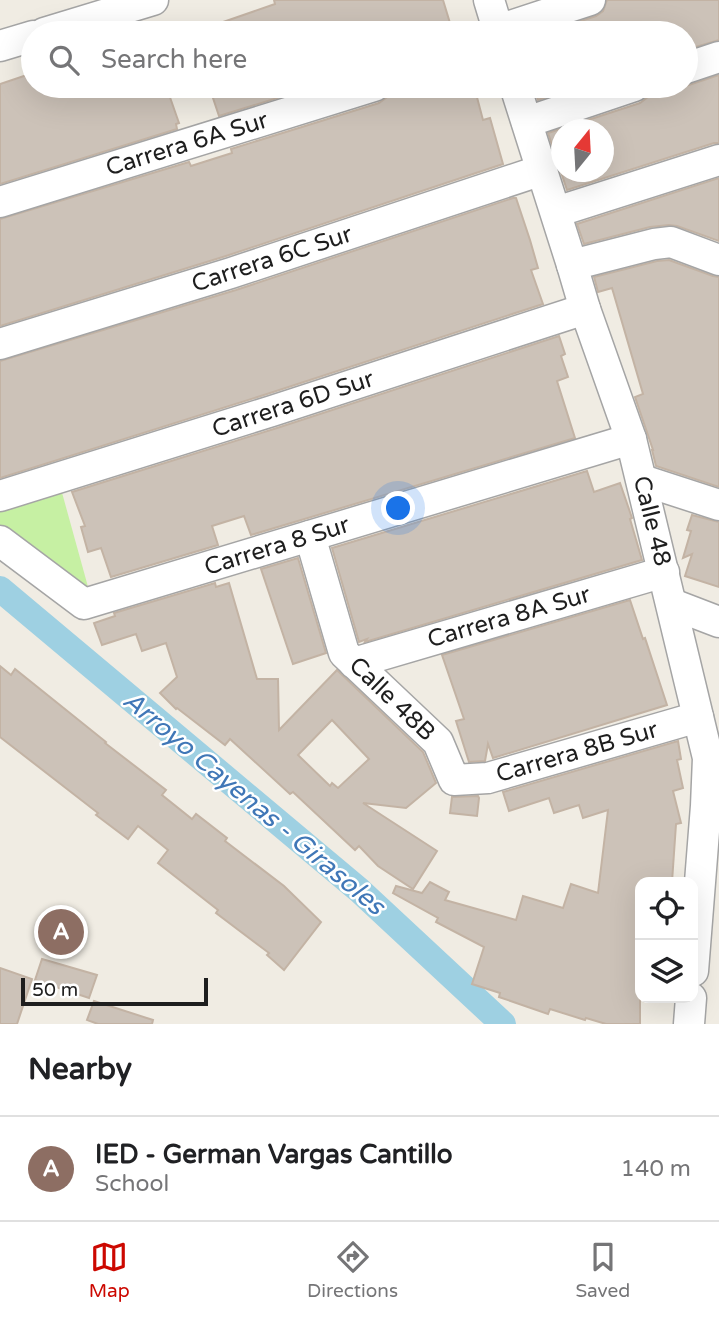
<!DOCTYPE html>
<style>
:root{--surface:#fff;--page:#f6f6f6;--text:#202124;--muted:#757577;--line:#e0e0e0;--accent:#cc0800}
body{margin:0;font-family:"Varela Round",sans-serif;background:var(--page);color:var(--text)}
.controls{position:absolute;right:21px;bottom:21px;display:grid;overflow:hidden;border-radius:14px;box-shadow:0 7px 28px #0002}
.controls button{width:63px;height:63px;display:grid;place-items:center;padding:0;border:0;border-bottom:2px solid var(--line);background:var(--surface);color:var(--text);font:35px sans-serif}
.compass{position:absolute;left:551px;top:119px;width:63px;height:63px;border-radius:50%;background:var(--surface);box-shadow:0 7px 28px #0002;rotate:18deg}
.scale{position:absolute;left:21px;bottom:18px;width:187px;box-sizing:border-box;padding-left:7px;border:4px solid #1e1e1e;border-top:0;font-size:19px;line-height:24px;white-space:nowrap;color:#1e1e1e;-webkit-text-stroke:5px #fff;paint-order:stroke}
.you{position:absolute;left:399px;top:509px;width:24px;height:24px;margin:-18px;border:5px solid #fff;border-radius:50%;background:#1a73e8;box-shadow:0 0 0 10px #1a73e833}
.badge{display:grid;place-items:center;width:46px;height:46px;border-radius:50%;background:var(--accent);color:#fff;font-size:23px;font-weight:700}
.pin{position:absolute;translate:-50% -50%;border:4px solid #fff;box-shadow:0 2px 7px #0006}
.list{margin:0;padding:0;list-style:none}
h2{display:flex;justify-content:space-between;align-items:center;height:91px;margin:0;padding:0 28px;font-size:30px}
h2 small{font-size:23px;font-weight:400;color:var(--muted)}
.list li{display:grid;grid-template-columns:46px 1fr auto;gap:21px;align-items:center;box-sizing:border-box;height:105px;padding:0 28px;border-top:2px solid var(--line)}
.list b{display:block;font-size:26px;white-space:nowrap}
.list p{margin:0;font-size:23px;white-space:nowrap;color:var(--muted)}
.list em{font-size:23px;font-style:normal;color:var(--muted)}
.icon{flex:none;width:38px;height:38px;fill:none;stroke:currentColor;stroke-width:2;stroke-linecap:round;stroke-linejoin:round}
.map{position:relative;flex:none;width:719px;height:1024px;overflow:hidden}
.search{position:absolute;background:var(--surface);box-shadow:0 7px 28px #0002;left:21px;right:21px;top:21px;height:77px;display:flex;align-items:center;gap:18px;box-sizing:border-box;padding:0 24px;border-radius:38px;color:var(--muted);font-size:26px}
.sheet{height:196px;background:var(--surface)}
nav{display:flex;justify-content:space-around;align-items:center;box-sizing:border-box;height:98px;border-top:2px solid var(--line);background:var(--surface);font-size:19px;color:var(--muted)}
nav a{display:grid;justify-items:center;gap:4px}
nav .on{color:var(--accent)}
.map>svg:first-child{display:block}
</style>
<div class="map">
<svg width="719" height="1024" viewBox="0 0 719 1024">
<rect width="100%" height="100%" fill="#f0ece3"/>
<polygon fill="#c6f0a3" points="61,489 90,594 0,525 0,507"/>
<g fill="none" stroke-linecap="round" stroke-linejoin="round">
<polyline stroke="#9ed0e2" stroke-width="26" points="0,589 359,890 503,1024"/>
</g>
<g fill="#ccc2b8" stroke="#c3b3a4" stroke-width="2" fill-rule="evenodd">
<polygon points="274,0 443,0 453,33 200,33 200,30 275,4"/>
<polygon points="607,0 719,0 719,40 686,50 686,33 544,33 596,16 603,11"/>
<polygon points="33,73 33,86 166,86 179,123 176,124 177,129 0,184 0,84"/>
<path d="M719 75V143H714L567 190 548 133 640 103 648 97 651 86H686ZM562 130H604V172H562Z"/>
<polygon points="209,86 316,86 219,116"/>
<polygon points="391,86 474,86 483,120 490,118 503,164 226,256 0,326 0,219 189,162 191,166 232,153 231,149 379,103 387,97 391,91"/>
<polygon points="533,86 580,86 538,100"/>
<polygon points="719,178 719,241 677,226 669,225 650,227 584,244 577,224"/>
<polygon points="513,198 516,198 530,240 538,268 531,270 543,304 267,394 0,478 0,361 236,290"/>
<polygon points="669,260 713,276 719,277 719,487 656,466 652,450 653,450 635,397 643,394 612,288 598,292 594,277 657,261"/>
<polygon points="559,336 565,354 561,356 568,377 557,381 575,438 251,535 244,516 212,526 218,545 111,577 101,548 88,552 81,527 85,526 72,492 277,428"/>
<polygon points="587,471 594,492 620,483 632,518 630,519 642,560 365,642 367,639 359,642 332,548"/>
<polygon points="692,515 719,522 719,587 685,576 692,554 683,558 691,531 687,530"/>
<polygon points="298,558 326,653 293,664 261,569"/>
<path d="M215 583 216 587 229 583 257 679H278L279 730 337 670 423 752 436 783 406 808 363 803 437 851 413 889 378 866 359 846 355 850 293 792 290 794 230 739 225 745 177 708 176 709 160 693 177 677 166 643 142 651 136 634 102 645 94 623 115 616 114 613ZM332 720 369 759 338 788 332 783 330 786 298 755Z"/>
<polygon points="630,600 643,639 645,638 667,705 493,758 488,744 485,761 469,762 456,721 464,719 442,655"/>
<polygon points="0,666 11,675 15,669 106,742 105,743 166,790 162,795 192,819 196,814 227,838 225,841 284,886 321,922 284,970 267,955 269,953 216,913 218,910 158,863 168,850 138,826 128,839 96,815 98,813 0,737"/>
<polygon points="678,741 681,759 677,760 683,788 673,791 681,823 676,824 672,882 640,882 640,1024 606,1024 586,1018 585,1020 550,1009 548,1014 499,997 500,993 472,984 484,947 436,922 438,918 393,893 396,886 422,893 430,882 449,892 445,900 516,920 523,896 563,908 571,884 598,893 608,810 583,818 579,805 554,813 549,798 509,811 503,792"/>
<polygon points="478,796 479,798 477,816 450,813 452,797"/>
<polygon points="42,959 97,975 89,998 35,980"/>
<polygon points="0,968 32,979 17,1024 0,1024"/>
<polygon points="94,1001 153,1020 152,1024 98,1024 87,1020"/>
</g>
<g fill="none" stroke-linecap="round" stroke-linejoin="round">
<defs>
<g id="minor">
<polyline points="489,0 499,33"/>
<polyline points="498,30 590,0"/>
<polyline points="44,33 153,0"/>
<polyline points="0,46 33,36"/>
<polyline points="686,68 719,57"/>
<polyline points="515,86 572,265 585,309 631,439 708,758 706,806 693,971"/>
<polyline points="527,122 634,86"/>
<polyline points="0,202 374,86"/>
<polyline points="556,212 719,160"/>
<polyline points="572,265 654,244 671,242 719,260"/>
<polyline points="0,344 231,273 542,170"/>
<polyline points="642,480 719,505"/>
<polyline points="0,496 272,411 585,309"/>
<polyline points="310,536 344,653 438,742 454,780 488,778 698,717"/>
<polyline points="0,541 84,604 631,439"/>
<polyline points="672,604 719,622"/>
<polyline points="354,663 664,572"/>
<polyline points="689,1024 691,998"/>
</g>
</defs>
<use href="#minor" stroke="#a5a5a5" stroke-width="33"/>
<use href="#minor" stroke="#fff" stroke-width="30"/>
</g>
<g text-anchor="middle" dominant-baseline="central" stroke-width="5" stroke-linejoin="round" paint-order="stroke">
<g font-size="24" fill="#1e1e1e" stroke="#fff">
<text transform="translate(187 144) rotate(-17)">Carrera 6A Sur</text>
<text transform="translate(272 259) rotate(-18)">Carrera 6C Sur</text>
<text transform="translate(293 404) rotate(-18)">Carrera 6D Sur</text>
<text transform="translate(652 521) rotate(76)">Calle 48</text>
<text transform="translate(277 546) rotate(-17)">Carrera 8 Sur</text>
<text transform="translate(509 617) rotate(-16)">Carrera 8A Sur</text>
<text transform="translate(392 699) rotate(44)">Calle 48B</text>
<text transform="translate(577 752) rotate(-16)">Carrera 8B Sur</text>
</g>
<g font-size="26" font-style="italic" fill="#4077b7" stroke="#fff">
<text transform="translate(254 803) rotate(40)">Arroyo Cayenas - Girasoles</text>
</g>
</g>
</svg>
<div class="controls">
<button><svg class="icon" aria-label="locate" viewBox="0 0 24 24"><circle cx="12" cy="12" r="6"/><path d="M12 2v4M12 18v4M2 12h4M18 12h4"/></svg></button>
<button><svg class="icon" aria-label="layers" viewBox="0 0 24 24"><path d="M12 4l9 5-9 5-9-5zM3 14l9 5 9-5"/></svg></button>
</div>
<svg class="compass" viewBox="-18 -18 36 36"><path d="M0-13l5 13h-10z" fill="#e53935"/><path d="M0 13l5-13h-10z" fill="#757577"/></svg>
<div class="scale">50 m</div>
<div class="you"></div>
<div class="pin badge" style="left:61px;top:932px;background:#8d6e63">A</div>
<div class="search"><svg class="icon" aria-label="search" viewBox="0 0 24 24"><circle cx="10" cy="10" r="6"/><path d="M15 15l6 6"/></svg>Search here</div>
</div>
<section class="sheet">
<h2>Nearby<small></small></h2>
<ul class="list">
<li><span class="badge" style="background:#8d6e63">A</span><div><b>IED - German Vargas Cantillo</b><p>School</p></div><em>140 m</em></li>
</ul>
</section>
<nav>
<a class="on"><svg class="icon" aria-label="map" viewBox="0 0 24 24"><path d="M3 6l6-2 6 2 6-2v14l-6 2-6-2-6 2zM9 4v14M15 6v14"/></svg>Map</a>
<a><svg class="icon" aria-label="directions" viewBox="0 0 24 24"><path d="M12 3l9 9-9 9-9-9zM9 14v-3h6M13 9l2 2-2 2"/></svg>Directions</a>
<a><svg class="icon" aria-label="saved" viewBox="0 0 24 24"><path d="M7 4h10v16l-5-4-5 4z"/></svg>Saved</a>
</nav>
